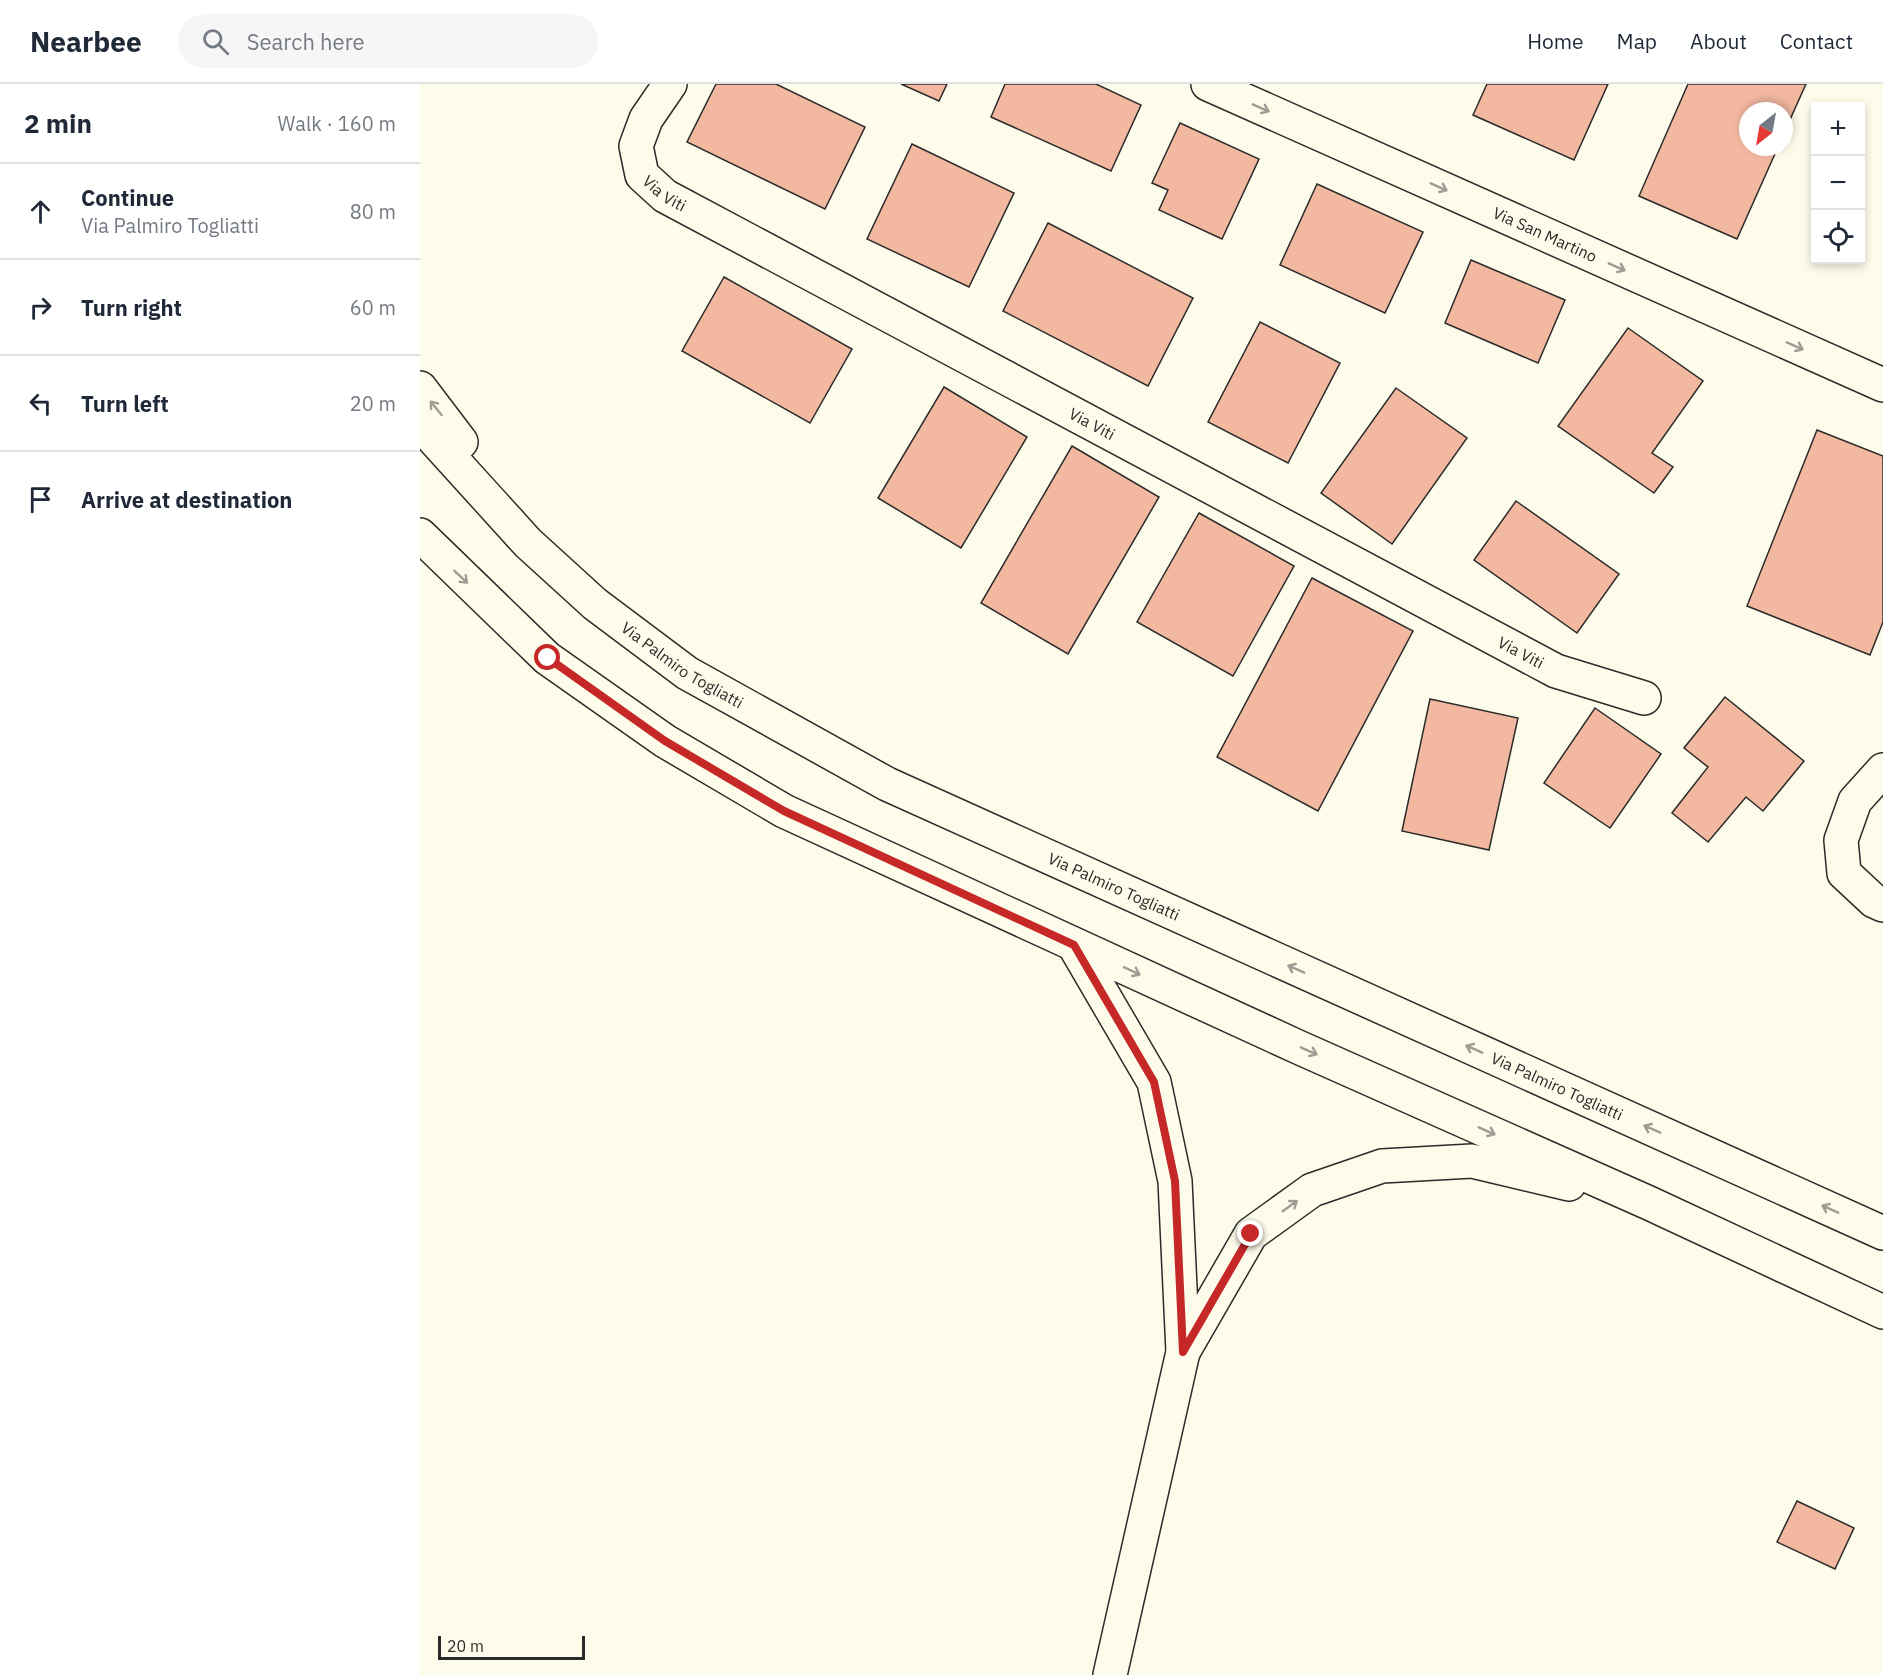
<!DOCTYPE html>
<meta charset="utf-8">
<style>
:root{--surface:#fff;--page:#f6f6f7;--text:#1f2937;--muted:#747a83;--line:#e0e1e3}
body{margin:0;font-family:"IBM Plex Sans",sans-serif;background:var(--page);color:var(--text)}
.controls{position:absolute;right:18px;top:18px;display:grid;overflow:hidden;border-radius:0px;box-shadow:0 3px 9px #0003}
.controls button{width:54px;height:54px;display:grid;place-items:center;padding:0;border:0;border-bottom:2px solid var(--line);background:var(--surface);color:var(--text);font:30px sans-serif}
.compass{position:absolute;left:1319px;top:18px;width:54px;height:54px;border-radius:50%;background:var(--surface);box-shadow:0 3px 9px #0003;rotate:211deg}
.scale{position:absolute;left:18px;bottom:15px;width:147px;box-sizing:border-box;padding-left:6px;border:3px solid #2b2b2b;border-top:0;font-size:16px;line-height:21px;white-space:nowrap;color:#2b2b2b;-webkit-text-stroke:4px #fdfbea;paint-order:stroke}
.stop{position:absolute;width:18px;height:18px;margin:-14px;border:4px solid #c62828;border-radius:50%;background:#fff}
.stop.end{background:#c62828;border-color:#fff;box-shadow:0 2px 6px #0008}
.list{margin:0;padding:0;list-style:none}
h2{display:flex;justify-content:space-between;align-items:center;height:78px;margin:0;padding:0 24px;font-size:26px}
h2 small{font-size:20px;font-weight:400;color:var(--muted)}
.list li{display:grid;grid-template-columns:39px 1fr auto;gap:18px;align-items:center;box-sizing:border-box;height:96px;padding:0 24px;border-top:2px solid var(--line)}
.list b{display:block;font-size:22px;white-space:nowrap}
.list p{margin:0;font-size:20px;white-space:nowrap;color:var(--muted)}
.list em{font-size:20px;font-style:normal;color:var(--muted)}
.icon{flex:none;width:33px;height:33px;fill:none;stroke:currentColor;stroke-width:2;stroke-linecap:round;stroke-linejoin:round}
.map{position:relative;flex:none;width:1463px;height:1591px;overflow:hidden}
header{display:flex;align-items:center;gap:36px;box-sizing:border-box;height:84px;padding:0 30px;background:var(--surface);border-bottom:2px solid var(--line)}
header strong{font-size:28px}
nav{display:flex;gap:33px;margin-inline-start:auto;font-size:21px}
.search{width:420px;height:54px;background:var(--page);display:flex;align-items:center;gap:15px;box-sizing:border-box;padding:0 21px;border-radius:33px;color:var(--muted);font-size:22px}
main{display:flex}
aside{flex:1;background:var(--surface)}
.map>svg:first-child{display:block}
</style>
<header>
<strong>Nearbee</strong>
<div class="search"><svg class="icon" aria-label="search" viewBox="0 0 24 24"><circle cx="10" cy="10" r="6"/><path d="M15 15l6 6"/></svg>Search here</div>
<nav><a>Home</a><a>Map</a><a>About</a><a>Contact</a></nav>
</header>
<main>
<aside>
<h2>2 min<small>Walk · 160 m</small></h2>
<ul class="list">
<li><svg class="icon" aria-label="ahead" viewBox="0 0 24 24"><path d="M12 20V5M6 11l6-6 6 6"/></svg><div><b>Continue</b><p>Via Palmiro Togliatti</p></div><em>80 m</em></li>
<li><svg class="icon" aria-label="right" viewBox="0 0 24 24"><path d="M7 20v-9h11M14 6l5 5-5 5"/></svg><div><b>Turn right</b></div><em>60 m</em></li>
<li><svg class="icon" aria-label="left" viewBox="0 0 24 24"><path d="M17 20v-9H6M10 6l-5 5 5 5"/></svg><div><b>Turn left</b></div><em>20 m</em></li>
<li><svg class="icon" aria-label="arrive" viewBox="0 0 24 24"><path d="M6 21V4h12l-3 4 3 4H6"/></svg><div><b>Arrive at destination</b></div></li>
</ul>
</aside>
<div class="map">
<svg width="1463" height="1591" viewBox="0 0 1463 1591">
<rect width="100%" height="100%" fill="#fdfbea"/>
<g fill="#f2b8a0" stroke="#2b2b2b" stroke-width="1.5">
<polygon points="296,0 356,0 445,43 405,125 267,58"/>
<polygon points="481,0 527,0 519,17"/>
<polygon points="585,0 676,0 721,21 691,87 571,33"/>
<polygon points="1067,0 1188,0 1154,76 1053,31"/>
<polygon points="1268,0 1386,0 1364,49 1364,27 1328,27 1328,63 1358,63 1317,155 1219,112"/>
<polygon points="760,39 839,75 802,155 739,126 748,106 732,99"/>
<polygon points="492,60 594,109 549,203 447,155"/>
<polygon points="897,100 1003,148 965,229 860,181"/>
<polygon points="628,139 773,214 728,302 583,227"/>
<polygon points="1051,176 1145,216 1118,279 1025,239"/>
<polygon points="304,193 432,265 390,339 262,267"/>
<polygon points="840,238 920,279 868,379 788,338"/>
<polygon points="1208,244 1283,297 1232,369 1253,383 1234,409 1138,342"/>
<polygon points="524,303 607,353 541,464 458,414"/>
<polygon points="976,304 1047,354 972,460 901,409"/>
<polygon points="1397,346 1463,372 1463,538 1450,571 1327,522"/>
<polygon points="652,362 739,413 648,570 561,519"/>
<polygon points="1096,417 1199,490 1157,549 1054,476"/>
<polygon points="779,429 874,482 813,592 717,538"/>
<polygon points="892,494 993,547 898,727 797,673"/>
<polygon points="1305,613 1384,677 1343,727 1326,713 1288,758 1252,729 1288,683 1264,664"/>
<polygon points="1010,615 1098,634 1069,766 982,747"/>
<polygon points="1175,624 1241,670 1190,744 1124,699"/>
<polygon points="1377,1417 1434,1444 1415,1485 1357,1458"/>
</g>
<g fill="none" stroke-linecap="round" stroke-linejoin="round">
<defs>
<g id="minor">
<path id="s1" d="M250 0 226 35 216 62 222 91 245 112 1136 587 1224 614"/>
<path id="s2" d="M788 0 1463 301"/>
<polyline points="0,304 41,358"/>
<path id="s3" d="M0 340 108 459 175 520 267 589 467 700 1463 1149"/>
<polyline points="0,451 127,574 245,657 364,727 878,963 1229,1119 1463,1228"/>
<polyline points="1463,686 1435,717 1421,756 1424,789 1454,817 1463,821"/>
<polyline points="654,861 734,998 755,1097 763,1268 690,1591"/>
<polyline points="763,1268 831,1150 892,1106 962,1082 1052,1077 1149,1100"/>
</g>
</defs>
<use href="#minor" stroke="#2b2b2b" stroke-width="36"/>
<use href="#minor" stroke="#fdfbea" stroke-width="33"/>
</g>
<defs><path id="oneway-shaft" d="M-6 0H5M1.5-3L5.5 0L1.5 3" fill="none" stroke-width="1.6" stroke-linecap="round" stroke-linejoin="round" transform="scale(1.5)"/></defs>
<g stroke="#9e9d94">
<use href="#oneway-shaft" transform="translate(841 24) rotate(24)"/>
<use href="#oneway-shaft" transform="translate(1019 103) rotate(24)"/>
<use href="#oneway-shaft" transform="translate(1197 183) rotate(24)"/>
<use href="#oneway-shaft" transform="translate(1375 262) rotate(24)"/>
<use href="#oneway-shaft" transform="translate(16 324) rotate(-129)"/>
<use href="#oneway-shaft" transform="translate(41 493) rotate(43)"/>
<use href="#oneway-shaft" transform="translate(876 885) rotate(-156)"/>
<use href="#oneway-shaft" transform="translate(712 887) rotate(25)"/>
<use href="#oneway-shaft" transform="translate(1054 965) rotate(-156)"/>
<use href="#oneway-shaft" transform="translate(889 967) rotate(24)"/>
<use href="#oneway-shaft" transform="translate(1232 1045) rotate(-156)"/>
<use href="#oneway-shaft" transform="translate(1067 1047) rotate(24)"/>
<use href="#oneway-shaft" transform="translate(870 1122) rotate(-36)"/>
<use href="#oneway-shaft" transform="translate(1410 1125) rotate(-156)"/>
</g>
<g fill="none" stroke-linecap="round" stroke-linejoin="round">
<polyline stroke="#c62828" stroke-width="8" points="128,574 245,657 364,727 654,861 734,998 755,1097 763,1268 831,1150"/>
</g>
<g text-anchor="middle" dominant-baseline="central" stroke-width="4.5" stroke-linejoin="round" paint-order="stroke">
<g font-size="16" fill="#2b2b2b" stroke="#fdfbea">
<text stroke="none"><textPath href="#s1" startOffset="130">Via Viti</textPath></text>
<text stroke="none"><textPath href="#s2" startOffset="369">Via San Martino</textPath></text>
<text stroke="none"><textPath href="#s1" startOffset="616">Via Viti</textPath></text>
<text stroke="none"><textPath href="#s1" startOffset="1102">Via Viti</textPath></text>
<text stroke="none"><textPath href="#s3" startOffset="358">Via Palmiro Togliatti</textPath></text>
<text stroke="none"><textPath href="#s3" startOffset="844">Via Palmiro Togliatti</textPath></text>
<text stroke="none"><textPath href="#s3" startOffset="1330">Via Palmiro Togliatti</textPath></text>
</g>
</g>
</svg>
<div class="controls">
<button>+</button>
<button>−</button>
<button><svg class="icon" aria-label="locate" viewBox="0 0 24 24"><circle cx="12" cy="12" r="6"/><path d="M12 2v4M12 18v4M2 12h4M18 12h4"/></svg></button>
</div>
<svg class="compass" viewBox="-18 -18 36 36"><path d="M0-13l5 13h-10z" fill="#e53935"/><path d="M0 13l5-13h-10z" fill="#747a83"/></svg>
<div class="scale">20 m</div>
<div class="stop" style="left:128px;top:574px"></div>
<div class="stop end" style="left:831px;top:1150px"></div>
</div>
</main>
